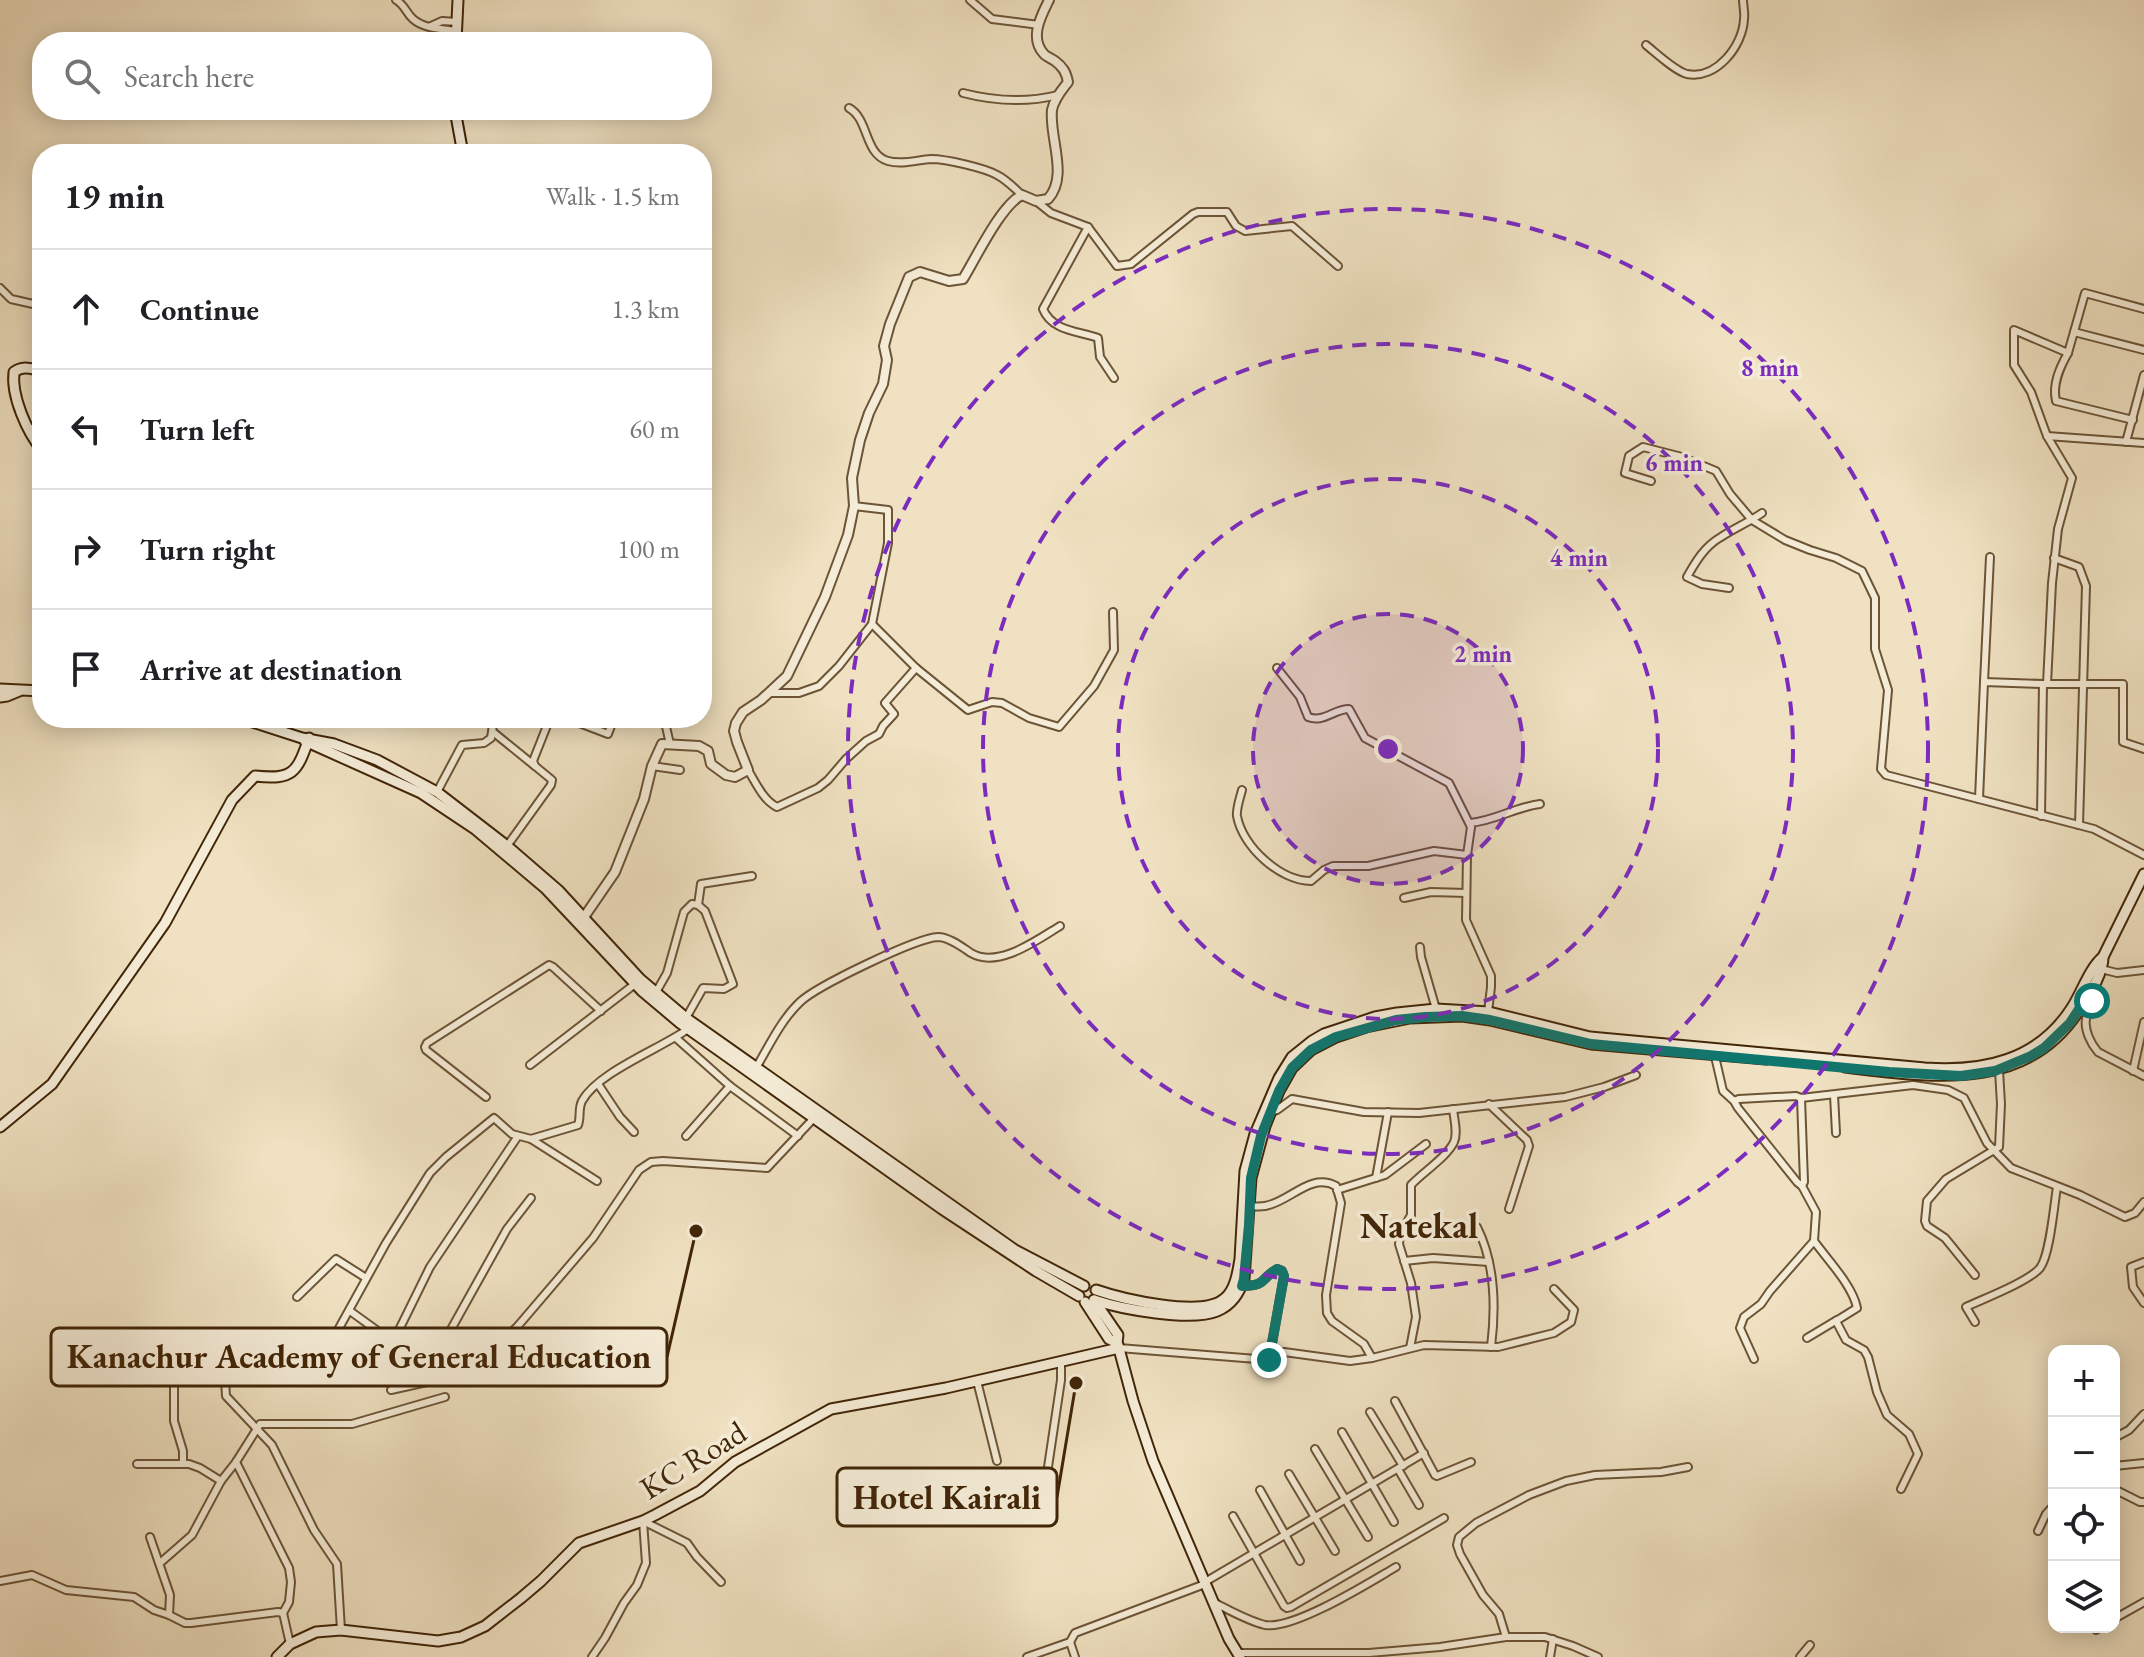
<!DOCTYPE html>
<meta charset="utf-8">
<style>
:root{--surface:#fff;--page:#f2f2f2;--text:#202124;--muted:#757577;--line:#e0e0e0}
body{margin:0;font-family:"EB Garamond",serif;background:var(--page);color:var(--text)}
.controls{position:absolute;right:24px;bottom:24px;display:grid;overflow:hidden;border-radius:16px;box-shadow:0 4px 20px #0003}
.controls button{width:72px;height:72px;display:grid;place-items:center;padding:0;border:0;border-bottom:2px solid var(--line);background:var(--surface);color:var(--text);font:40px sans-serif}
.stop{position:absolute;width:24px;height:24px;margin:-18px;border:6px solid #0f766e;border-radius:50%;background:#fff}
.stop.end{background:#0f766e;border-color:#fff;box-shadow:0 2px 8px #0008}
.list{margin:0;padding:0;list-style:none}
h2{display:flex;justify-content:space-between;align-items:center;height:104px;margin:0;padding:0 32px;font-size:34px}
h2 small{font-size:26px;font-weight:400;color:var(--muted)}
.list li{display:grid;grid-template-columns:52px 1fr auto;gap:24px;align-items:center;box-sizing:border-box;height:120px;padding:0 32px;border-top:2px solid var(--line)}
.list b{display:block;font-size:30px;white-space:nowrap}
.list em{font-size:26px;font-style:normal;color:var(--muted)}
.icon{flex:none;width:44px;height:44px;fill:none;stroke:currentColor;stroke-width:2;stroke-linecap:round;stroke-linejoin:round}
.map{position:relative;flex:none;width:2144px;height:1657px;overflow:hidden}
.search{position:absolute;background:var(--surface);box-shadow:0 4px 20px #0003;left:32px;top:32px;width:680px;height:88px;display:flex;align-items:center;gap:20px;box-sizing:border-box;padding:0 28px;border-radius:32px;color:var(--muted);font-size:30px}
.panel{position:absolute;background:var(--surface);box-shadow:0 4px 20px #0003;left:32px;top:144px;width:680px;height:584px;border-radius:32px}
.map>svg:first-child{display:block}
</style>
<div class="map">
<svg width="2144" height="1657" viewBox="0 0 2144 1657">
<rect width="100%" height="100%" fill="#efe1c1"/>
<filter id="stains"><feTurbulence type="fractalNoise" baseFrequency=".0025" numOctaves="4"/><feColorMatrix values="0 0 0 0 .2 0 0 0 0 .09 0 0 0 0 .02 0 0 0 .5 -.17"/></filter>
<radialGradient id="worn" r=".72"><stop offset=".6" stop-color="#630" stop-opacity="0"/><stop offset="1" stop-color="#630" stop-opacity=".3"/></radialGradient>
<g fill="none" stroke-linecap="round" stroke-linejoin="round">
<defs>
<g id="minor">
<path d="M396 0C405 5 406 13 413 19 424 29 443 29 457 31"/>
<polyline points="970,0 992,19 1039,25"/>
<polyline points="431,26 442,21 458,22"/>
<path d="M1646 45C1656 53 1675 71 1687 74 1716 80 1743 46 1744 19 1745 13 1743 6 1743 0"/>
<path d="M963 93C994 101 1026 103 1058 95"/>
<path d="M849 108C869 119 864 154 888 161 902 165 917 160 931 159 946 159 985 168 997 175 1007 180 1014 188 1022 195"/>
<polyline points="1036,201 1051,213 1088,227 1117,266 1131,264 1193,214 1198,212 1227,212 1236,226 1245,231 1292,226 1338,266"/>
<path d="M1088 227 1043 309C1052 331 1078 331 1098 338L1100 357 1114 378"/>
<polyline points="0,288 11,299 42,306"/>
<polyline points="2074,332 2144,350"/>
<path d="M2068 353C2060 367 2052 384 2056 401L2133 420"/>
<polyline points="29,430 42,423"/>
<polyline points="2047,436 2144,443"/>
<polyline points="2126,442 2144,375"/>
<polyline points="1651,481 1625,473 1629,456 1643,447 1682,457 1716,471 1730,494 1752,520 1785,540 1810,550 1836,558 1862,571 1875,598 1875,649 1888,690 1881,769 1886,775 2094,829 2144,855"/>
<polyline points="2054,558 2079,567 2086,586 2079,825"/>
<path d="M1729 588 1702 584 1687 577C1696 561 1705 546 1721 537 1735 528 1749 522 1762 513"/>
<polyline points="872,624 916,668 968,710 992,702 1002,703 1029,718 1059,727 1094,686 1114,650 1113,612"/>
<path d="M1277 668 1300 697 1308 717C1324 723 1334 709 1349 709L1365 738 1449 783 1471 827 1467 855 1466 920 1491 976V987L1488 1012"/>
<polyline points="1984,682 1990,557"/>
<polyline points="2047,684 2123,684 2123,742 2144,749"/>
<polyline points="769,693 799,693 819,686 839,666 872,624 888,543 888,510 854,506"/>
<polyline points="566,718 608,734 614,718"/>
<polyline points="664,718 670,744"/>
<polyline points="493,732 535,766"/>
<polyline points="652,766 680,770"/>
<path d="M748 770C756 783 763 800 777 807L818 788 828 780 846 759 866 741 879 734 883 726 894 714 885 703 916 668"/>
<path d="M1242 790C1240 798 1236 809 1237 816 1242 846 1280 881 1311 881L1324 870 1333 866H1368L1434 851 1467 855"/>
<polyline points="437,792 462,745 484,743 491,738 494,718"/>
<polyline points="1979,799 1984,682 2043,684"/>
<polyline points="2041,816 2043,684 2047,684 2052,583 2058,529 2072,478 2047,436 2031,392 2014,365 2014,330 2068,353 2085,293 2144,309"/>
<path d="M1471 827 1470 823C1495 821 1515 807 1540 804"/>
<polyline points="507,846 551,785 552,780 535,766 533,761 550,718"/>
<polyline points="1404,898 1431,892 1466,893"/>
<polyline points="698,905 701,884 752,876"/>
<polyline points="1420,947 1421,957 1436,1009"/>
<polyline points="2101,969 2117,973 2144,970"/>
<polyline points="655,994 667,973 684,912 692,904 698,905 705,911 733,984 724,989 703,988 686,1018"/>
<path d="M2086 996C2099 1007 2089 1007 2086 1019 2084 1030 2091 1044 2098 1052L2144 1076"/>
<polyline points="676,1038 730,1086"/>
<polyline points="1714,1052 1723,1091 1734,1101 1738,1108 1797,1182 1802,1186 1816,1212 1814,1241 1770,1291 1761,1304 1744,1317 1740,1328 1754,1359"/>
<polyline points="530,1065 635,984"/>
<path d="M756 1068C769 1046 781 1020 800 1002 817 986 916 938 938 937 949 937 962 947 971 953 998 969 1037 940 1060 926"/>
<polyline points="2133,1071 2144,1022"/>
<polyline points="598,1084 620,1117 634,1132"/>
<polyline points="1834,1095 1836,1133"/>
<polyline points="486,1097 426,1050 425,1047 427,1043 549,965 553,967 601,1011"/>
<polyline points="1801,1098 1804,1182 1802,1186"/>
<polyline points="1734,1101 1739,1099 1796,1096 1801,1098 1913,1085 1948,1090 1964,1098 1987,1143 2011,1168 2080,1195 2125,1217 2135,1213 2144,1202"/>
<polyline points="1489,1104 1527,1140 1529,1146 1509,1209"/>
<polyline points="1271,1112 1277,1110 1292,1099 1364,1112 1419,1113 1565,1097 1604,1087 1636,1075"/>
<polyline points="686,1136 730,1086 798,1136"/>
<polyline points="531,1139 597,1181"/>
<polyline points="1376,1178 1388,1112"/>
<polyline points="1337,1190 1385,1175 1426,1144"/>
<path d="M1246 1206C1252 1206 1259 1207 1265 1206 1290 1202 1310 1172 1336 1186L1341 1203 1326 1295 1327 1313 1332 1321 1364 1344 1372 1358"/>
<path d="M1477 1227C1495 1263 1496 1307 1491 1347"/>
<path d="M1814 1241C1827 1259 1853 1286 1857 1308L1836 1321 1846 1340 1864 1350 1868 1357 1877 1392 1887 1415 1909 1434 1918 1454 1901 1489"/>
<polyline points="1404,1261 1433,1258 1489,1262"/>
<polyline points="2144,1262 2131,1267 2133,1287 2144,1303"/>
<polyline points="1975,1275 1945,1238 1927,1226 1925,1221 1927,1201 1946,1179 1999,1147 2001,1104 1999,1070"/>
<path d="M1242 1286C1267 1286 1260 1279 1277 1269L1282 1271 1284 1276 1269 1360"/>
<polyline points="297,1297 336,1259 366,1278"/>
<polyline points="350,1311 382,1334 392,1337 449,1333 507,1229 531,1198"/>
<path d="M1975 1322 1966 1307C1983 1299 2028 1282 2040 1268 2050 1255 2054 1205 2057 1187"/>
<polyline points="396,1336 430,1267 518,1136"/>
<polyline points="1807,1338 1837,1320"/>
<polyline points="1119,1348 1269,1360 1284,1352 1350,1361 1372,1358 1424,1345 1498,1347 1554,1333 1571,1322 1574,1310 1554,1289"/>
<path d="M1410 1348 1416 1317 1411 1283 1399 1244 1400 1235 1411 1215V1185C1423 1172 1447 1157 1454 1142 1458 1133 1454 1119 1453 1109"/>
<polyline points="977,1381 997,1461"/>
<polyline points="391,1390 458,1375 481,1360 517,1327 593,1238 639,1170 651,1162 663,1161 767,1168 814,1118"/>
<polyline points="1395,1401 1435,1475 1437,1476 1471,1462"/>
<polyline points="1370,1412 1403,1466"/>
<polyline points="1342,1432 1394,1522"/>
<polyline points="2114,1438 2129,1430 2144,1414"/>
<polyline points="1315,1449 1368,1537"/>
<polyline points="236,1462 289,1568 291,1582 289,1602 283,1613 290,1644"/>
<polyline points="137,1464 189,1464 200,1468 221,1481"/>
<polyline points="183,1464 183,1451 174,1421 174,1374 177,1372 224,1364"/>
<polyline points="2114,1466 2144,1463"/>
<polyline points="1398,1469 1419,1505"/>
<polyline points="1289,1474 1335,1551"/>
<polyline points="2114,1489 2140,1502 2144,1502"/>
<polyline points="1260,1490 1300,1561"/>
<polyline points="1233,1516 1284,1606 1287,1608 1291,1607 1444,1518"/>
<polyline points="1024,1522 1045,1487 1061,1380 1061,1362"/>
<polyline points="2038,1531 2046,1514 2054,1505"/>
<polyline points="150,1537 170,1595 169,1615 185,1623 191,1623 278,1612 283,1613"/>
<polyline points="160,1563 192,1535 221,1481 236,1462 260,1424 352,1424 445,1397"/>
<polyline points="0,1581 32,1575 66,1590 134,1597 154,1610 169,1615"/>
<polyline points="1205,1582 1424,1453"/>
<path d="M1213 1602C1229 1610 1248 1621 1265 1625 1294 1630 1370 1582 1396 1567"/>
<polyline points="2114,1619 2144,1602"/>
<path d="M341 1630 337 1564 314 1530 272 1445 226 1396 224 1364 226 1347 232 1343 260 1352 322 1359 386 1243 430 1173 446 1157 494 1118 512 1134 531 1139 578 1125C581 1117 578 1109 582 1101 598 1072 660 1049 688 1029"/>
<polyline points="2096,1630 2101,1627"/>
<polyline points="1506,1637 1499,1614 1483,1595 1460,1554 1457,1545 1459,1537 1476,1523 1529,1495 1566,1481 1595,1475 1661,1472 1688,1467"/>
<polyline points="1070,1642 1075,1657"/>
<polyline points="1238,1653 1369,1653 1440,1647 1506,1637 1545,1637 1573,1646 1598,1657"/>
<polyline points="592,1657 605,1638 624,1603 637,1585 646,1563 643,1521 687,1543 697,1557 721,1582"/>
<polyline points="1027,1657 1070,1642 1075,1633 1205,1584"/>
<polyline points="1550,1657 1553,1639"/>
<polyline points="1800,1657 1810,1645"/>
</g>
<path id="tertiary" d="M580 923 615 872 644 799 652 766 662 744 699 746 708 751 711 764 726 775 735 777 748 770 737 742 734 731 736 723 743 712 761 700 787 676 825 597 848 535 854 506 852 478 860 440 869 413 883 384 887 360 884 346 890 324 909 277 920 272 949 281 963 279C976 258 1001 205 1022 195L1036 201 1048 199C1069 176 1049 138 1052 110 1054 99 1062 90 1068 82 1066 72 1063 67 1055 61 1054 60 1044 55 1044 54 1029 38 1041 16 1049 0"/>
<g id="secondary">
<polyline points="456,42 458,0"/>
<polyline points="455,110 463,154"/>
<path d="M42 371C31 369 24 365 14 372 11 396 27 432 42 450"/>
<polyline points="0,689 42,691"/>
<polyline points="0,697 7,696 19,691"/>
<polyline points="240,718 302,738 334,744 377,760 437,792 507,846 559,891 640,979 686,1018 1015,1250 1084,1286"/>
<polyline points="305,741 421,793 475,829 545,888 642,991 680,1023 942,1209 1036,1271 1079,1296"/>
<path d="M1845 1067C1931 1077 2028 1094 2081 1007 2090 993 2103 974 2103 957"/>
<path d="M0 1127 52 1084 165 923 232 800 255 776C293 780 297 773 309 738"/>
<path d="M1096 1290C1122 1299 1202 1318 1224 1299 1235 1291 1238 1272 1240 1259L1245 1171 1255 1134 1279 1078 1292 1057 1312 1041 1324 1034 1375 1017 1397 1013 1436 1009 1489 1012 1590 1037 1925 1068C1983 1072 2037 1061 2071 1009 2082 993 2088 970 2103 957L2144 874"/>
<path d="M1094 1300C1121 1309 1191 1322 1217 1311 1232 1305 1239 1293 1244 1279L1251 1178 1265 1126 1279 1091 1292 1068 1311 1050 1336 1037 1366 1027 1410 1018 1462 1016 1490 1020 1591 1044 1766 1059"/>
<polyline points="1085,1302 1109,1339 1117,1343 1118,1335 1094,1300"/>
<polyline points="1118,1345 1133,1401 1153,1461 1229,1639 1240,1657"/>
<polyline points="277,1657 290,1644 316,1632 341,1630 438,1641 461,1637 485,1626 521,1598 541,1581 579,1543 643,1521 655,1515 700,1491 735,1462 831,1409 946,1388 1119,1348"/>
</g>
</defs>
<use href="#minor" stroke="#6c5436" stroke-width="10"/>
<use href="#tertiary" stroke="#6c5436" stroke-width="12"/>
<use href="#secondary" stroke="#412507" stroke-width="13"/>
<use href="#minor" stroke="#f5ecd7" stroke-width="6"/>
<use href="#tertiary" stroke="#f5ecd7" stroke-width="8"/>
<use href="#secondary" stroke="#f5ecd7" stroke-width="9"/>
</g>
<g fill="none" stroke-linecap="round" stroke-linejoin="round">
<path stroke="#0f766e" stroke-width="10" d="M1269 1360 1284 1276 1282 1271 1277 1269C1260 1279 1267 1286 1242 1286L1244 1279 1249 1225 1251 1178 1261 1136 1279 1091 1292 1068 1311 1050 1336 1037 1396 1020 1425 1017 1462 1016 1490 1020 1591 1044 1889 1072 1961 1076 1995 1071 2031 1056 2044 1048 2070 1023 2087 997 2092 1001"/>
</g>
<circle cx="1388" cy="749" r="135" fill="#7b2cbf" fill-opacity=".12"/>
<g fill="none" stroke="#7b2cbf" stroke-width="4" stroke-dasharray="14 10">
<circle cx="1388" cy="749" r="135"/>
<circle cx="1388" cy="749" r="270"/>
<circle cx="1388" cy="749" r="405"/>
<circle cx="1388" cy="749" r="540"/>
</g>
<g text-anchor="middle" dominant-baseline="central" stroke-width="7" stroke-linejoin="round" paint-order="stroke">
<g font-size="32" fill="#412507" stroke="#f5ecd7">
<text transform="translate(693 1460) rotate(-32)">KC Road</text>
</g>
<g font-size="36" font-weight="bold" fill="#412507" stroke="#f5ecd7">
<text x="1419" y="1225">Natekal</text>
</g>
</g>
<circle cx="1388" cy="749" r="12" fill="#7b2cbf" stroke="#f5ecd7" stroke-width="4"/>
<g font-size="24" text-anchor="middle" font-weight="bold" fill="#7b2cbf" stroke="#f5ecd7" stroke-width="7" stroke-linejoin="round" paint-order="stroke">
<text x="1770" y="376">8 min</text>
<text x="1674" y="471">6 min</text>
<text x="1579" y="566">4 min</text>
<text x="1483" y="662">2 min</text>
</g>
<path fill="none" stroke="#412507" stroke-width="3" d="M696 1231L667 1357M1076 1383L1057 1497"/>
<g fill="#412507" stroke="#f5ecd7" stroke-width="3">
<circle cx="696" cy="1231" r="8"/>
<circle cx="1076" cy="1383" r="8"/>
</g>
<g fill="#f5ecd7" stroke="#412507" stroke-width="3">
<rect x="51" y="1328" width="616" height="58" rx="8"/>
<rect x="837" y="1468" width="220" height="58" rx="8"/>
</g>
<g font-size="34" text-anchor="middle" font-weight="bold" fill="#412507">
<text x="359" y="1368">Kanachur Academy of General Education</text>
<text x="947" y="1509">Hotel Kairali</text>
</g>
<rect width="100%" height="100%" filter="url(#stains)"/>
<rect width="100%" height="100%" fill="url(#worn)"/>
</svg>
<div class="controls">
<button>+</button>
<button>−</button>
<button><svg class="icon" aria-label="locate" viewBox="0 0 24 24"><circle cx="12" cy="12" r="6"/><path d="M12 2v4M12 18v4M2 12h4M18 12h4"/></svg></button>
<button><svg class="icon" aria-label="layers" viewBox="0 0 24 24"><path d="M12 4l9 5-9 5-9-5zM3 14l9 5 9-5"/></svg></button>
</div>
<div class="stop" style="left:2092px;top:1001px"></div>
<div class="stop end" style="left:1269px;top:1360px"></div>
<div class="search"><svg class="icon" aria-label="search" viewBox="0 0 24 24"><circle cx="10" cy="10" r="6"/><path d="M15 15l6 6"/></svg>Search here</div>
<section class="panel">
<h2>19 min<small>Walk · 1.5 km</small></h2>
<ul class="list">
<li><svg class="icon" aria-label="ahead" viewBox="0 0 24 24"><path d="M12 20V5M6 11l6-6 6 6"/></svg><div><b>Continue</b></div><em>1.3 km</em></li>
<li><svg class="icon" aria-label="left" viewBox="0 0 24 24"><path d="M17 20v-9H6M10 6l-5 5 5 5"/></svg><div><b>Turn left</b></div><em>60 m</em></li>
<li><svg class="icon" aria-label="right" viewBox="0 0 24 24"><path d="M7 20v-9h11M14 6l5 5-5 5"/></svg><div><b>Turn right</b></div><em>100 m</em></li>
<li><svg class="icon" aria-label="arrive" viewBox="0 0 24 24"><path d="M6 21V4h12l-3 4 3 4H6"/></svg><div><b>Arrive at destination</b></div></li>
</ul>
</section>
</div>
